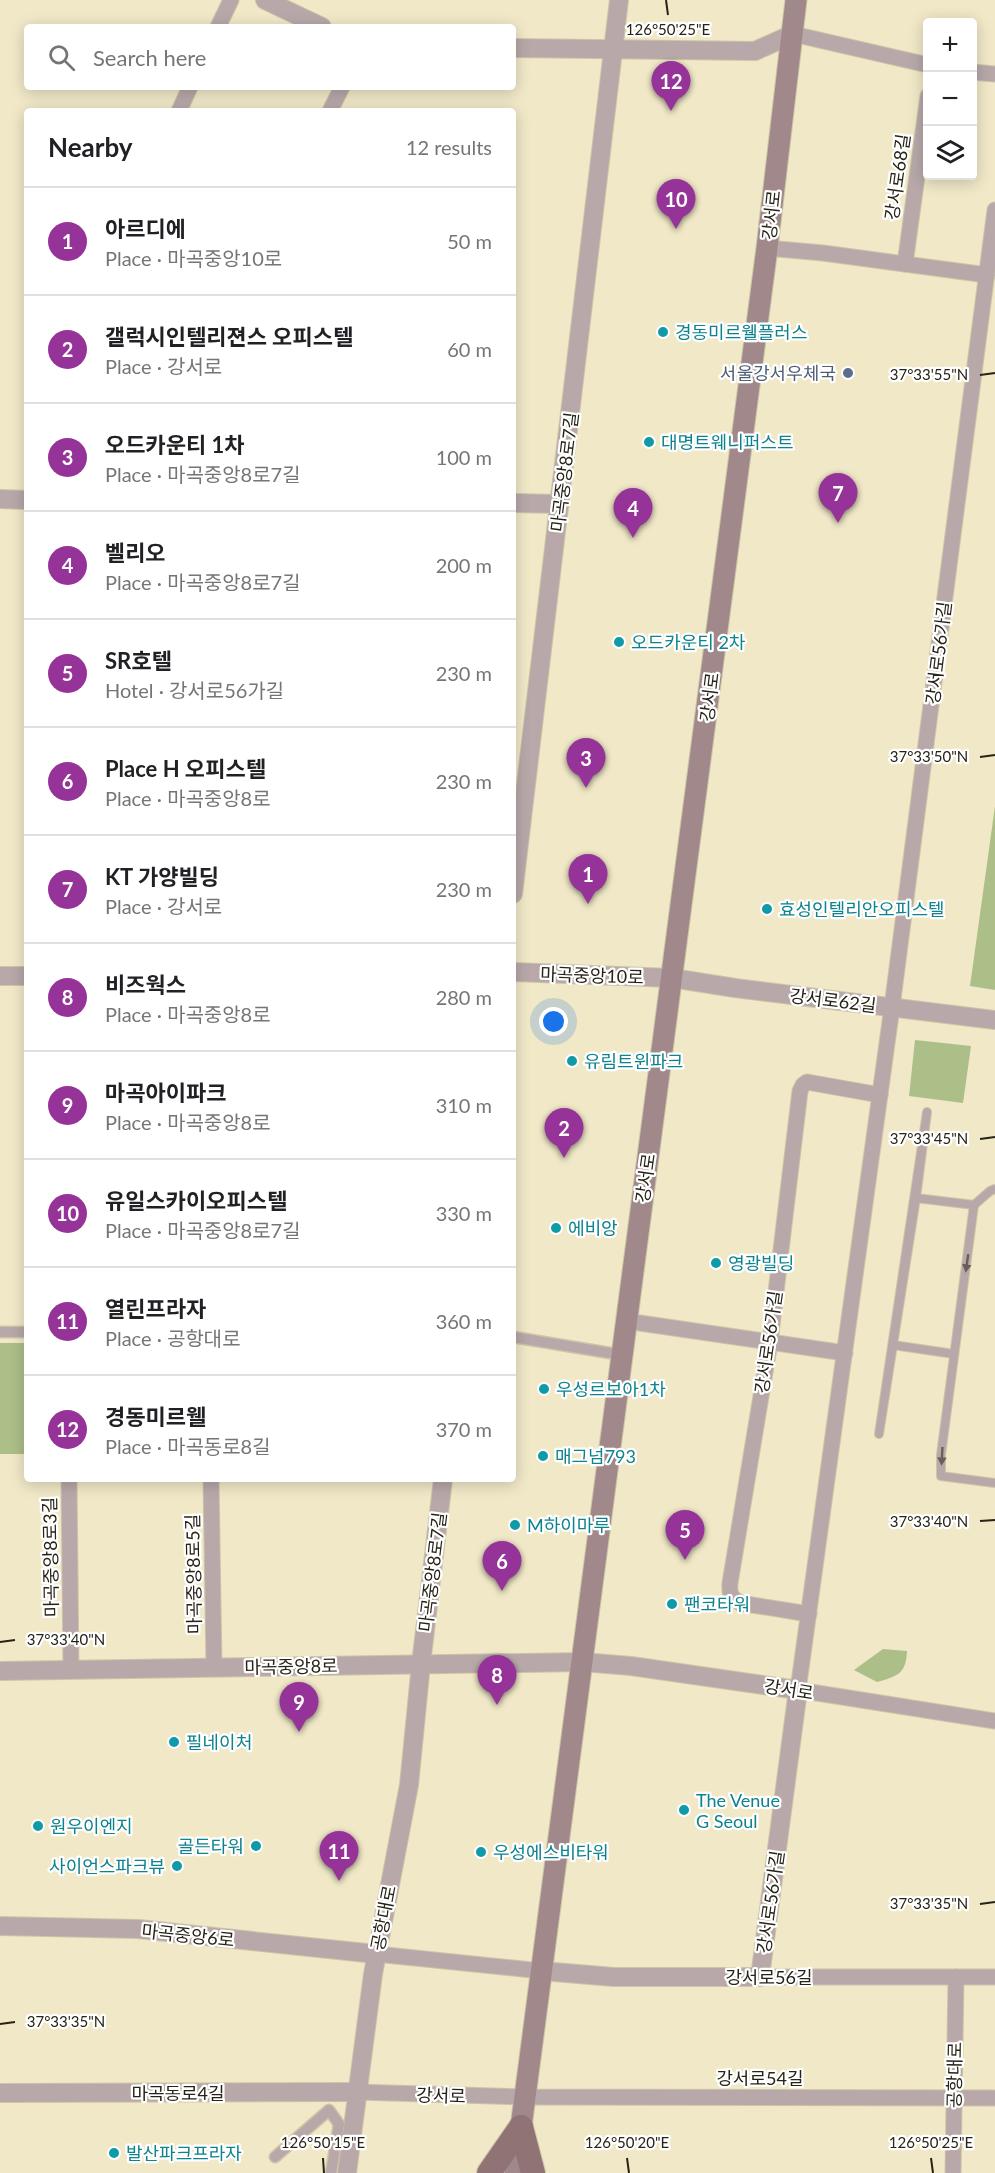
<!DOCTYPE html>
<meta charset="utf-8">
<style>
:root{--surface:#fff;--page:#f2f2f2;--text:#202124;--muted:#757577;--line:#e0e0e0;--accent:#963399}
body{margin:0;font-family:Lato,"Noto Sans KR",sans-serif;background:var(--page);color:var(--text)}
.controls{position:absolute;right:18px;top:18px;display:grid;overflow:hidden;border-radius:6px;box-shadow:0 3px 15px #0003}
.controls button{width:54px;height:54px;display:grid;place-items:center;padding:0;border:0;border-bottom:2px solid var(--line);background:var(--surface);color:var(--text);font:30px sans-serif}
.you{position:absolute;left:554px;top:1022px;width:21px;height:21px;margin:-15px;border:4px solid #fff;border-radius:50%;background:#1a73e8;box-shadow:0 0 0 9px #1a73e833}
.badge{display:grid;place-items:center;width:39px;height:39px;border-radius:50%;background:var(--accent);color:#fff;font-size:20px;font-weight:700}
.pin{position:absolute;translate:-50% -50px;filter:drop-shadow(0 2px 3px #0008)}
.pin::after{content:'';position:absolute;top:32px;width:21px;height:18px;background:inherit;clip-path:polygon(0 0,100% 0,50% 100%)}
.list{margin:0;padding:0;list-style:none}
h2{display:flex;justify-content:space-between;align-items:center;height:78px;margin:0;padding:0 24px;font-size:26px}
h2 small{font-size:20px;font-weight:400;color:var(--muted)}
.list li{display:grid;grid-template-columns:39px 1fr auto;gap:18px;align-items:center;box-sizing:border-box;height:108px;padding:0 24px;border-top:2px solid var(--line)}
.list b{display:block;font-size:22px;white-space:nowrap}
.list p{margin:0;font-size:20px;white-space:nowrap;color:var(--muted)}
.list em{font-size:20px;font-style:normal;color:var(--muted)}
.icon{flex:none;width:33px;height:33px;fill:none;stroke:currentColor;stroke-width:2;stroke-linecap:round;stroke-linejoin:round}
.map{position:relative;flex:none;width:995px;height:2173px;overflow:hidden}
.search{position:absolute;background:var(--surface);box-shadow:0 3px 15px #0003;left:24px;top:24px;width:492px;height:66px;display:flex;align-items:center;gap:15px;box-sizing:border-box;padding:0 21px;border-radius:6px;color:var(--muted);font-size:22px}
.panel{position:absolute;background:var(--surface);box-shadow:0 3px 15px #0003;left:24px;top:108px;width:492px;height:1374px;border-radius:6px}
.map>svg:first-child{display:block}
</style>
<div class="map">
<svg width="995" height="2173" viewBox="0 0 995 2173">
<rect width="100%" height="100%" fill="#f0e8c7"/>
<g fill="#adbf88">
<polygon points="995,806 995,990 970,986"/>
<polygon points="915,1040 971,1046 963,1103 909,1096"/>
<rect x="0" y="1343" width="27" height="111"/>
<path d="M883 1649 907 1651C906 1674 898 1676 877 1682L854 1670Z"/>
</g>
<g fill="none" stroke-linecap="round" stroke-linejoin="round">
<defs>
<g id="service">
<polyline points="995,1189 990,1191 974,1205 941,1455 941,1476 995,1483"/>
<polyline points="916,1198 879,1434 927,1112 916,1198 974,1205"/>
<polyline points="893,1345 954,1354"/>
</g>
<g id="pedestrian">
<polyline points="0,1332 27,1332"/>
<polyline points="513,1337 622,1355"/>
<polyline points="275,2157 329,2110 339,2124 331,2173"/>
</g>
<g id="minor">
<polyline points="218,27 231,0"/>
<polyline points="793,34 928,65"/>
<polyline points="972,72 995,74"/>
<polyline points="179,111 190,87"/>
<polyline points="330,111 342,87"/>
<polyline points="995,210 892,1007 798,1690 995,1721"/>
<polyline points="767,248 823,253 987,275"/>
<polyline points="905,264 928,96"/>
<polyline points="626,1321 845,1353"/>
<polyline points="69,1479 71,1670"/>
<polyline points="211,1479 214,1667"/>
<path d="M809 1614 740 1603C731 1597 729 1594 730 1583L770 1342 800 1091 803 1085 807 1082 880 1095"/>
<polyline points="376,1954 542,1971"/>
<polyline points="760,1977 995,1977"/>
<polyline points="356,2092 525,2097 995,2098"/>
<polyline points="953,2173 956,1977"/>
</g>
<g id="tertiary">
<polyline points="265,0 322,27"/>
<polyline points="513,48 755,51 793,34"/>
<polyline points="0,499 27,500"/>
<polyline points="513,503 560,504"/>
<polyline points="513,894 619,0"/>
<polyline points="513,972 672,978 735,988 995,1020"/>
<polyline points="0,976 27,976"/>
<polyline points="0,1671 582,1662 631,1666 798,1690 760,1977 614,1977 542,1971"/>
<polyline points="0,1926 138,1929 376,1954"/>
<polyline points="0,2093 356,2092"/>
<polyline points="347,2173 373,1974 409,1785 421,1664 443,1479"/>
</g>
<polyline id="secondary" points="515,2173 767,248 796,0"/>
<g id="primary">
<polyline points="521,2127 533,2173"/>
<polyline points="489,2173 521,2127"/>
</g>
</defs>
<use href="#service" stroke="#ccc5a7" stroke-width="10"/>
<use href="#pedestrian" stroke="#ccc5a7" stroke-width="13"/>
<use href="#minor" stroke="#ccc5a7" stroke-width="17"/>
<use href="#tertiary" stroke="#ccc5a7" stroke-width="20"/>
<use href="#secondary" stroke="#ccc5a7" stroke-width="23"/>
<use href="#primary" stroke="#ccc5a7" stroke-width="26"/>
<use href="#service" stroke="#b8a8a9" stroke-width="8"/>
<use href="#pedestrian" stroke="#b8a8a9" stroke-width="10"/>
<use href="#minor" stroke="#b8a8a9" stroke-width="15"/>
<use href="#tertiary" stroke="#b8a8a9" stroke-width="18"/>
<use href="#secondary" stroke="#a1898b" stroke-width="21"/>
<use href="#primary" stroke="#907375" stroke-width="24"/>
</g>
<defs><path id="oneway-solid" d="M-6-.8H1V-3.2L6.5 0L1 3.2V.8H-6Z" transform="scale(1.5)"/></defs>
<g fill="#685f59">
<use href="#oneway-solid" transform="translate(967 1263) rotate(98)"/>
<use href="#oneway-solid" transform="translate(942 1456) rotate(93)"/>
</g>
<path fill="none" stroke="#262317" stroke-width="2" d="M666 0 668 15M980 375 995 373M980 757 995 755M980 1139 995 1137M980 1521 995 1520M0 1642 15 1640M980 1904 995 1902M0 2024 15 2022M323 2158 324 2173M627 2158 629 2173M931 2158 933 2173"/>
<g fill="#0f9aa8" stroke="#fff" stroke-width="2">
<circle cx="663" cy="332" r="6"/>
<circle cx="649" cy="442" r="6"/>
<circle cx="619" cy="642" r="6"/>
<circle cx="767" cy="909" r="6"/>
<circle cx="572" cy="1061" r="6"/>
<circle cx="556" cy="1228" r="6"/>
<circle cx="716" cy="1263" r="6"/>
<circle cx="544" cy="1389" r="6"/>
<circle cx="543" cy="1456" r="6"/>
<circle cx="515" cy="1525" r="6"/>
<circle cx="672" cy="1604" r="6"/>
<circle cx="174" cy="1742" r="6"/>
<circle cx="684" cy="1810" r="6"/>
<circle cx="38" cy="1826" r="6"/>
<circle cx="256" cy="1846" r="6"/>
<circle cx="481" cy="1852" r="6"/>
<circle cx="177" cy="1866" r="6"/>
<circle cx="114" cy="2153" r="6"/>
</g>
<circle fill="#5c6f8a" stroke="#fff" stroke-width="2" cx="848" cy="373" r="6"/>
<g text-anchor="middle" dominant-baseline="central" stroke-width="4.5" stroke-linejoin="round" paint-order="stroke">
<g font-size="18" fill="#262317" stroke="#fff">
<text transform="translate(897 177) rotate(-82)">강서로68길</text>
<text transform="translate(771 215) rotate(-84)">강서로</text>
<text transform="translate(564 472) rotate(-83)">마곡중앙8로7길</text>
<text transform="translate(938 653) rotate(-83)">강서로56가길</text>
<text transform="translate(709 697) rotate(-83)">강서로</text>
<text transform="translate(592 975) rotate(2)">마곡중앙10로</text>
<text transform="translate(833 1000) rotate(7)">강서로62길</text>
<text transform="translate(645 1178) rotate(-82)">강서로</text>
<text transform="translate(768 1342) rotate(-82)">강서로56가길</text>
<text transform="translate(50 1557) rotate(-91)">마곡중앙8로3길</text>
<text transform="translate(432 1572) rotate(-83)">마곡중앙8로7길</text>
<text transform="translate(193 1574) rotate(-91)">마곡중앙8로5길</text>
<text transform="translate(291 1666) rotate(-1)">마곡중앙8로</text>
<text transform="translate(789 1689) rotate(9)">강서로</text>
<text transform="translate(770 1902) rotate(-82)">강서로56가길</text>
<text transform="translate(383 1918) rotate(-79)">공항대로</text>
<text transform="translate(188 1935) rotate(6)">마곡중앙6로</text>
<text x="769" y="1977">강서로56길</text>
<text transform="translate(954 2075) rotate(-89)">공항대로</text>
<text x="760" y="2078">강서로54길</text>
<text x="178" y="2093">마곡동로4길</text>
<text transform="translate(441 2095) rotate(2)">강서로</text>
</g>
<g font-size="18" fill="#0d838f" stroke="#fff" text-anchor="start">
<text x="675" y="332">경동미르웰플러스</text>
<text x="661" y="442">대명트웨니퍼스트</text>
<text x="631" y="642">오드카운티 2차</text>
<text x="779" y="909">효성인텔리안오피스텔</text>
<text x="584" y="1061">유림트윈파크</text>
<text x="568" y="1228">에비앙</text>
<text x="728" y="1263">영광빌딩</text>
<text x="556" y="1389">우성르보아1차</text>
<text x="555" y="1456">매그넘793</text>
<text x="527" y="1525">M하이마루</text>
<text x="684" y="1604">팬코타워</text>
<text x="186" y="1742">필네이처</text>
<text x="696" y="1800">The Venue<tspan x="696" dy="21">G Seoul</tspan></text>
<text x="50" y="1826">원우이엔지</text>
<text x="244" y="1846" text-anchor="end">골든타워</text>
<text x="493" y="1852">우성에스비타워</text>
<text x="165" y="1866" text-anchor="end">사이언스파크뷰</text>
<text x="126" y="2153">발산파크프라자</text>
</g>
<g font-size="18" fill="#4e5e75" stroke="#fff" text-anchor="end">
<text x="836" y="373">서울강서우체국</text>
</g>
</g>
<g font-size="15" text-anchor="middle" fill="#262317" stroke="#fff" stroke-width="4.5" stroke-linejoin="round" paint-order="stroke">
<text x="668" y="35">126°50'25"E</text>
<text x="929" y="380">37°33'55"N</text>
<text x="929" y="762">37°33'50"N</text>
<text x="929" y="1144">37°33'45"N</text>
<text x="929" y="1527">37°33'40"N</text>
<text x="66" y="1645">37°33'40"N</text>
<text x="929" y="1909">37°33'35"N</text>
<text x="66" y="2027">37°33'35"N</text>
<text x="323" y="2148">126°50'15"E</text>
<text x="627" y="2148">126°50'20"E</text>
<text x="931" y="2148">126°50'25"E</text>
</g>
</svg>
<div class="controls">
<button>+</button>
<button>−</button>
<button><svg class="icon" aria-label="layers" viewBox="0 0 24 24"><path d="M12 4l9 5-9 5-9-5zM3 14l9 5 9-5"/></svg></button>
</div>
<div class="you"></div>
<div class="pin badge" style="left:588px;top:904px">1</div>
<div class="pin badge" style="left:564px;top:1158px">2</div>
<div class="pin badge" style="left:586px;top:788px">3</div>
<div class="pin badge" style="left:633px;top:538px">4</div>
<div class="pin badge" style="left:685px;top:1560px">5</div>
<div class="pin badge" style="left:502px;top:1591px">6</div>
<div class="pin badge" style="left:838px;top:523px">7</div>
<div class="pin badge" style="left:497px;top:1705px">8</div>
<div class="pin badge" style="left:299px;top:1732px">9</div>
<div class="pin badge" style="left:676px;top:229px">10</div>
<div class="pin badge" style="left:339px;top:1881px">11</div>
<div class="pin badge" style="left:671px;top:111px">12</div>
<div class="search"><svg class="icon" aria-label="search" viewBox="0 0 24 24"><circle cx="10" cy="10" r="6"/><path d="M15 15l6 6"/></svg>Search here</div>
<section class="panel">
<h2>Nearby<small>12 results</small></h2>
<ul class="list">
<li><span class="badge">1</span><div><b>아르디에</b><p>Place · 마곡중앙10로</p></div><em>50 m</em></li>
<li><span class="badge">2</span><div><b>갤럭시인텔리젼스 오피스텔</b><p>Place · 강서로</p></div><em>60 m</em></li>
<li><span class="badge">3</span><div><b>오드카운티 1차</b><p>Place · 마곡중앙8로7길</p></div><em>100 m</em></li>
<li><span class="badge">4</span><div><b>벨리오</b><p>Place · 마곡중앙8로7길</p></div><em>200 m</em></li>
<li><span class="badge">5</span><div><b>SR호텔</b><p>Hotel · 강서로56가길</p></div><em>230 m</em></li>
<li><span class="badge">6</span><div><b>Place H 오피스텔</b><p>Place · 마곡중앙8로</p></div><em>230 m</em></li>
<li><span class="badge">7</span><div><b>KT 가양빌딩</b><p>Place · 강서로</p></div><em>230 m</em></li>
<li><span class="badge">8</span><div><b>비즈웍스</b><p>Place · 마곡중앙8로</p></div><em>280 m</em></li>
<li><span class="badge">9</span><div><b>마곡아이파크</b><p>Place · 마곡중앙8로</p></div><em>310 m</em></li>
<li><span class="badge">10</span><div><b>유일스카이오피스텔</b><p>Place · 마곡중앙8로7길</p></div><em>330 m</em></li>
<li><span class="badge">11</span><div><b>열린프라자</b><p>Place · 공항대로</p></div><em>360 m</em></li>
<li><span class="badge">12</span><div><b>경동미르웰</b><p>Place · 마곡동로8길</p></div><em>370 m</em></li>
</ul>
</section>
</div>
